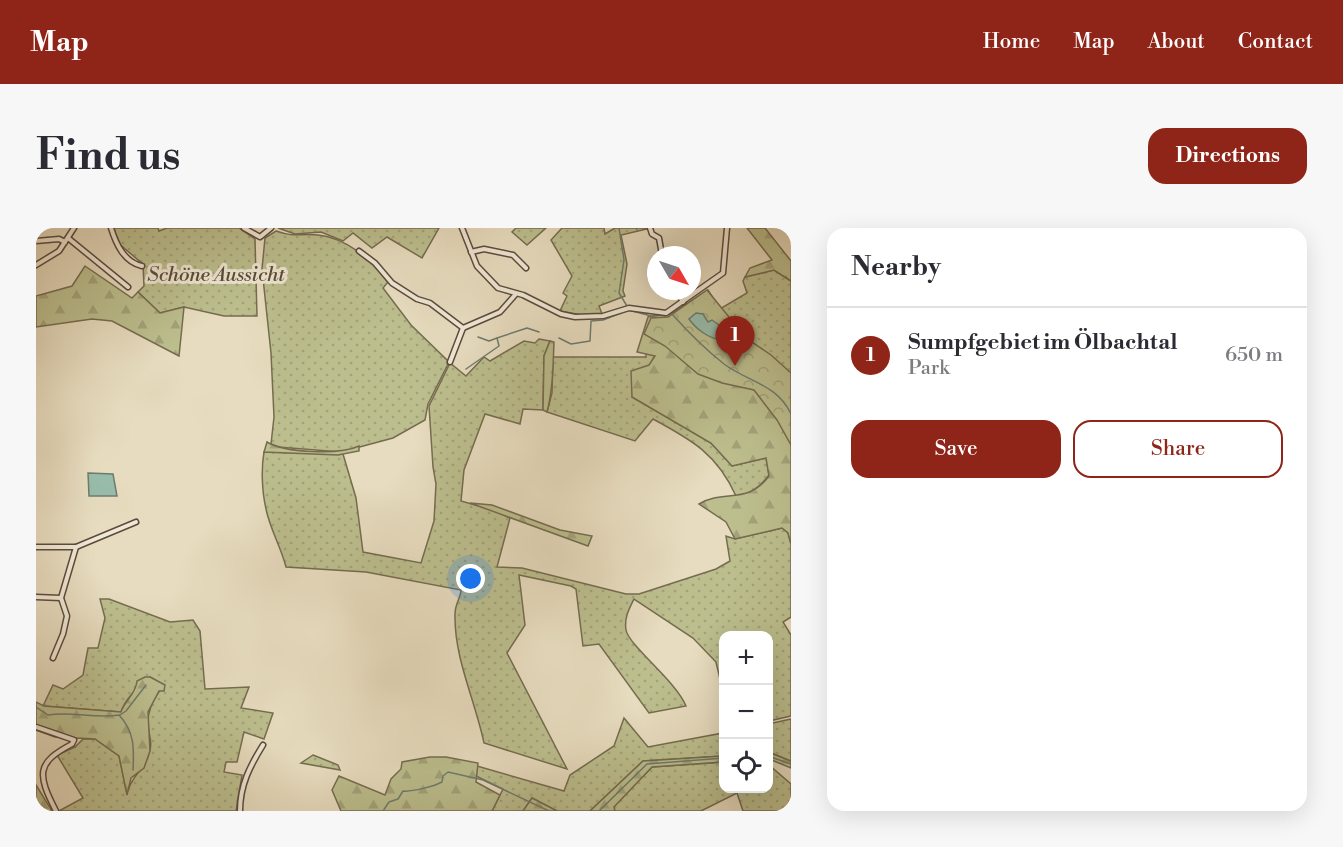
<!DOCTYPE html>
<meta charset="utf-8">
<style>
:root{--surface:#fff;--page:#f7f7f7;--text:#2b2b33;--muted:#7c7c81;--line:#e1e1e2;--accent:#8f2418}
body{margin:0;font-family:"Libre Bodoni",serif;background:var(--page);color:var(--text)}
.controls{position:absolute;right:18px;bottom:18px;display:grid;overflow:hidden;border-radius:12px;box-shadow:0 6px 24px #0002}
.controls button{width:54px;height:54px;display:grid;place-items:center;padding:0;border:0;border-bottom:2px solid var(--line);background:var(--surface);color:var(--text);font:30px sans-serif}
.compass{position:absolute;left:611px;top:18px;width:54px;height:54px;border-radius:50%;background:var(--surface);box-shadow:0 6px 24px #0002;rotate:129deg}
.you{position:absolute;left:435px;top:351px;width:21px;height:21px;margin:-15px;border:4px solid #fff;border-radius:50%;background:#1a73e8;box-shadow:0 0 0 9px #1a73e833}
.badge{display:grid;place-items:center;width:39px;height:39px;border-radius:50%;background:var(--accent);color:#fff;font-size:20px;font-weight:700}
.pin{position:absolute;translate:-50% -50px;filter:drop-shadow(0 2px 3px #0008)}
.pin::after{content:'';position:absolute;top:32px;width:21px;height:18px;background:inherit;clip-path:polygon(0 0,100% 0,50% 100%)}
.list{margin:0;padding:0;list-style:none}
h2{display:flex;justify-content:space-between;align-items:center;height:78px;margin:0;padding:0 24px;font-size:26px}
h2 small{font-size:20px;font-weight:400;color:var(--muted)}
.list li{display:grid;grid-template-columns:39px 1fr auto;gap:18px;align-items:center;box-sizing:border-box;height:96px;padding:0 24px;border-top:2px solid var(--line)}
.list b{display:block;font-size:22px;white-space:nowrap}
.list p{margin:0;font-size:20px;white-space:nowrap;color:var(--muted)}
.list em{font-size:20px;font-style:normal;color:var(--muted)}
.actions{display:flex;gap:12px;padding:18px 24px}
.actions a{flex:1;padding:14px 0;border:2px solid var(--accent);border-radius:18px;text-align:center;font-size:21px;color:var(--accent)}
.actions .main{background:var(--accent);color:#fff}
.icon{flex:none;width:33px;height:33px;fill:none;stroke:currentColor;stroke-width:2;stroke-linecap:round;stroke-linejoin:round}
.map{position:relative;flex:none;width:755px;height:583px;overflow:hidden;border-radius:18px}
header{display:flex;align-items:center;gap:36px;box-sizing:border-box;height:84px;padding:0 30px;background:var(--accent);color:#fff}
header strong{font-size:28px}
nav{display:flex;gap:33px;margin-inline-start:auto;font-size:21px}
.intro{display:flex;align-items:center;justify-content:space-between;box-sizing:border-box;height:144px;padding:0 36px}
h1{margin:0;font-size:42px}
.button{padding:15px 27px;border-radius:18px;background:var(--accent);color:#fff;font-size:21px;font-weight:700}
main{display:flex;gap:36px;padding:0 36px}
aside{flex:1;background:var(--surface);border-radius:18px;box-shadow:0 6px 24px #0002}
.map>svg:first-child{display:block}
</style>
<header>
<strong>Map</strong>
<nav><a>Home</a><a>Map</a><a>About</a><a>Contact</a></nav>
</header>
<div class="intro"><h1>Find us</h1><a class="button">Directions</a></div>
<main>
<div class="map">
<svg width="755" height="583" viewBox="0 0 755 583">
<defs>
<pattern id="grass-dots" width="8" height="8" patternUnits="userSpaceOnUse" patternTransform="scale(1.5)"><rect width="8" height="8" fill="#bcbe8e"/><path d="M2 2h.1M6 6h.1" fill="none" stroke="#a2a37a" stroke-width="1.8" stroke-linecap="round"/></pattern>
<pattern id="forest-firs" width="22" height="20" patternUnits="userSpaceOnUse" patternTransform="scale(1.5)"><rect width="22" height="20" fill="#bcbe8e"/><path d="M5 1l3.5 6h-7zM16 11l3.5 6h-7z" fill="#a2a37a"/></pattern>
<pattern id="park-crowns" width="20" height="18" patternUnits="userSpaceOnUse" patternTransform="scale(1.5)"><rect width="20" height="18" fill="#bcbe8e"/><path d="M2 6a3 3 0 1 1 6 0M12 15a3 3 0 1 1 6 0" fill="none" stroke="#a2a37a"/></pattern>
</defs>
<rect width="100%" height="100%" fill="#e7dcbf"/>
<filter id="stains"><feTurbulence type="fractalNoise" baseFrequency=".00333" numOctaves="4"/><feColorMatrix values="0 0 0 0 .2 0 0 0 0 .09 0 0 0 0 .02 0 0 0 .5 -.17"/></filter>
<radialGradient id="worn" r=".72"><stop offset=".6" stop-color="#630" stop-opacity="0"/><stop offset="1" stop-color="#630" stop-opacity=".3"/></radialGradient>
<g fill="url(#grass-dots)" stroke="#756c50" stroke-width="1.5">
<polygon points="78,0 122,0 123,3 131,0 203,0 219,11 221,88 188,88 148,79 124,85 102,64 108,58 107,36 82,15"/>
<polygon points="242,0 403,0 386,30 351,9 336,20 317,5 307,13 285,4 259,6"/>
<polygon points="480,0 510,0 491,17 476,4"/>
<polygon points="526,0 568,0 569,6 579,0 615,0 585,7 591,36 587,63 589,68 563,78 566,86 551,88 524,83 531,68 527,65 536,48 515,12"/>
<path d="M240 3C260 10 264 5 282 7 311 10 336 32 352 54L347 60 375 97 413 134 392 176 389 192 357 210 305 224 242 219 235 216 238 189 235 125 226 41 229 10Z"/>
<polygon points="738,42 755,53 755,180 654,102 636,85 672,62 684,81 711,65 707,53 709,49"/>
<path d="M503 111 514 113 508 128 507 182 487 181 484 196 449 186 428 242 425 273 457 282 474 290 461 339 486 340 590 366H603L680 341 694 333 690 308 699 311 746 300 752 305 755 316V389L747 394 755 407V488L733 493 732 407H688L687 464 680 434 657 410 598 371C593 381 588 390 590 402 593 418 640 453 650 478L613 485 563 416 547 418 540 361 535 358 483 347 489 397 471 425 531 541 448 515C439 472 418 430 419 386 419 376 425 369 425 362L330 344 250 339C245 319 234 301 230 281 226 264 225 241 228 224L307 226 320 270 327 324 385 335 398 293 400 256 397 239 393 178 414 135 430 148 448 129 454 133 488 113 499 115Z"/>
<path d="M610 126 619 127 596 169 675 215 696 238 730 230 733 247C725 258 713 267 700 268 681 226 656 212 617 191L599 213 511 184 516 165 517 129H610Z"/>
<path d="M64 371H73L134 394 157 392 164 403 169 461 213 459 205 480 237 485 228 511 208 504 201 534H190L188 544 206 547 200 583H23L47 570 21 527 39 519 47 511H59L83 528 91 565C96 546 110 541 114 522 116 515 114 510 113 504 109 485 117 471 128 457L114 449C103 459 90 469 85 484L7 478 17 457 27 461 47 447 52 420H62L69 390Z"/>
<polygon points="588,490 612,519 687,505 687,528 607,533 554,583 521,583 496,570 487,583 456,583 467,561 440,548 441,538 528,563 534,547 578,518"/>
<polygon points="755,491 755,533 754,533 733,524 732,496"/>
<polygon points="277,527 302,537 304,542 265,535"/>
<polygon points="687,534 688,560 732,560 733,537 755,556 755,583 707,583 701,565 665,583 579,583 577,579 616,539"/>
</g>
<g fill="url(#forest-firs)" stroke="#756c50" stroke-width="1.5">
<polygon points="711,0 729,0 755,33 755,53 738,42 709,49 714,40 736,32"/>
<polygon points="49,38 96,70 102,64 124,85 148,79 143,128 76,93 56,91 0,99 0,68 36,58"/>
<path d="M636 85 655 103 755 180V316L752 305 746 300 699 311 690 294 663 276C688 261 712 277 733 248L730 230 696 238 675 215 596 169 595 143 613 137 619 128 601 124 612 89Z"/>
<path d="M514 113 518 114C517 137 517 161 511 184L507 182 508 128Z"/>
<path d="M231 214C249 225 304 227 323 218V223L302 227 228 224Z"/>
<polygon points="434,275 456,277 524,302 556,308 552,318"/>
<path d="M109 449H114L129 457 128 463H123L112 484 114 523 108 540 95 550 91 567 83 528 59 511 19 509 0 502V474L8 478 85 484C89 472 100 466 101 453Z"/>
<polygon points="732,524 755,533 755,540 733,531"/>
<polygon points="687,528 687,534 616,539 578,579 579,583 554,583 607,533"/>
<polygon points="394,529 410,529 442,535 440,554 464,567 456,583 305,583 296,562 303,548 349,567 355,551 365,541 366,534"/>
<polygon points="0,557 16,583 0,583"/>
<polygon points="496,570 521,583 487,583"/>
</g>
<polygon fill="url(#park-crowns)" stroke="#756c50" stroke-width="1.5" points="671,62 710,110 735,127 755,145 755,217 741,192 718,162 686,155 662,146 629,118 608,106 615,90 632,89"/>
<g fill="#98bcab" stroke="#6e7b6e" stroke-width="1.5">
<path d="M660 85 667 86 672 94 676 92 687 100 685 112C672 110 660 101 653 91Z"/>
<polygon points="52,245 77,246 81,268 53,268"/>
</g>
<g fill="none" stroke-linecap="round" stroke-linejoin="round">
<g stroke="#6e7b6e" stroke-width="1.5">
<polyline points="583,0 588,32 583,65 591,78"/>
<polyline points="600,0 601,2"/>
<polyline points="442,109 453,113 461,110"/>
<path d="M523 110 535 116 554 113 555 93 567 92 593 82 615 88 636 86C652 104 669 121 688 136 712 154 741 156 755 186"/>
<polyline points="430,141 463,118 461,110 491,100 503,104"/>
<path d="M0 479 12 487C36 483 59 491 83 487 99 504 98 521 97 542"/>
<polyline points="84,487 90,483 110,457"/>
<polyline points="732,528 755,536"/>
<path d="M347 583 353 574 362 571 367 563C376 564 399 558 406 554L407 548 412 544 447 552 513 583"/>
<polyline points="563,583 611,536 688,530"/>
</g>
<defs>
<g id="minor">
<path d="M75 0C80 16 88 34 106 38"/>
<polyline points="208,0 224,9 235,0"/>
<polyline points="426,0 441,38 462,60 487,67 525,86 539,89 567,88 593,80 630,85 687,45 691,0"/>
<polyline points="614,0 616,6 623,10 626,27"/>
<polyline points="32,10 92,59"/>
<polyline points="0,13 23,11 29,14"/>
<polyline points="323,23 339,35 356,55 381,71 394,75 427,100"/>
<polyline points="435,24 448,21 477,27 490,40"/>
<polyline points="0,37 23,23 38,0"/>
<polyline points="641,63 647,74"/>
<polyline points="414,134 427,100 464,84 479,67"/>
<polyline points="0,319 40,319"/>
<polyline points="0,369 25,370"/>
<polyline points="17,430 27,406 31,388 25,370 40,319 100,294"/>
<path d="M0 499 38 512 36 516C0 535 1 546 20 583"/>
<path d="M204 583C204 557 214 538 227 517"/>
</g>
</defs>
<use href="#minor" stroke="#5c4a3e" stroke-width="7"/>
<use href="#minor" stroke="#efe8d5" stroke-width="4"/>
</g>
<g text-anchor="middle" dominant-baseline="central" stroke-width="6" stroke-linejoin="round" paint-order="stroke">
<g font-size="20" font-style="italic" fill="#594b38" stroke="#efe8d5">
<text x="180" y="47">Schöne Aussicht</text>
</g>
</g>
<rect width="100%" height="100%" filter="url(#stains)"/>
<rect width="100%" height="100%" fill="url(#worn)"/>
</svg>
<div class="controls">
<button>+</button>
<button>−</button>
<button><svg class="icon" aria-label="locate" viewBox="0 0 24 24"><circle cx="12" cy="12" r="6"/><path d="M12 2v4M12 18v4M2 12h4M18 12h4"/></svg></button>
</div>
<svg class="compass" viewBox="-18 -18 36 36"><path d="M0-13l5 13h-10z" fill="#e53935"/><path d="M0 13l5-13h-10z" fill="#7c7c81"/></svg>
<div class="you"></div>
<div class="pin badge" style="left:699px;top:138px">1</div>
</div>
<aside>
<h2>Nearby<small></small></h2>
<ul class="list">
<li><span class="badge">1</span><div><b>Sumpfgebiet im Ölbachtal</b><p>Park</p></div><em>650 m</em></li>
</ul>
<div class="actions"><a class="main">Save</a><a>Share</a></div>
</aside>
</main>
